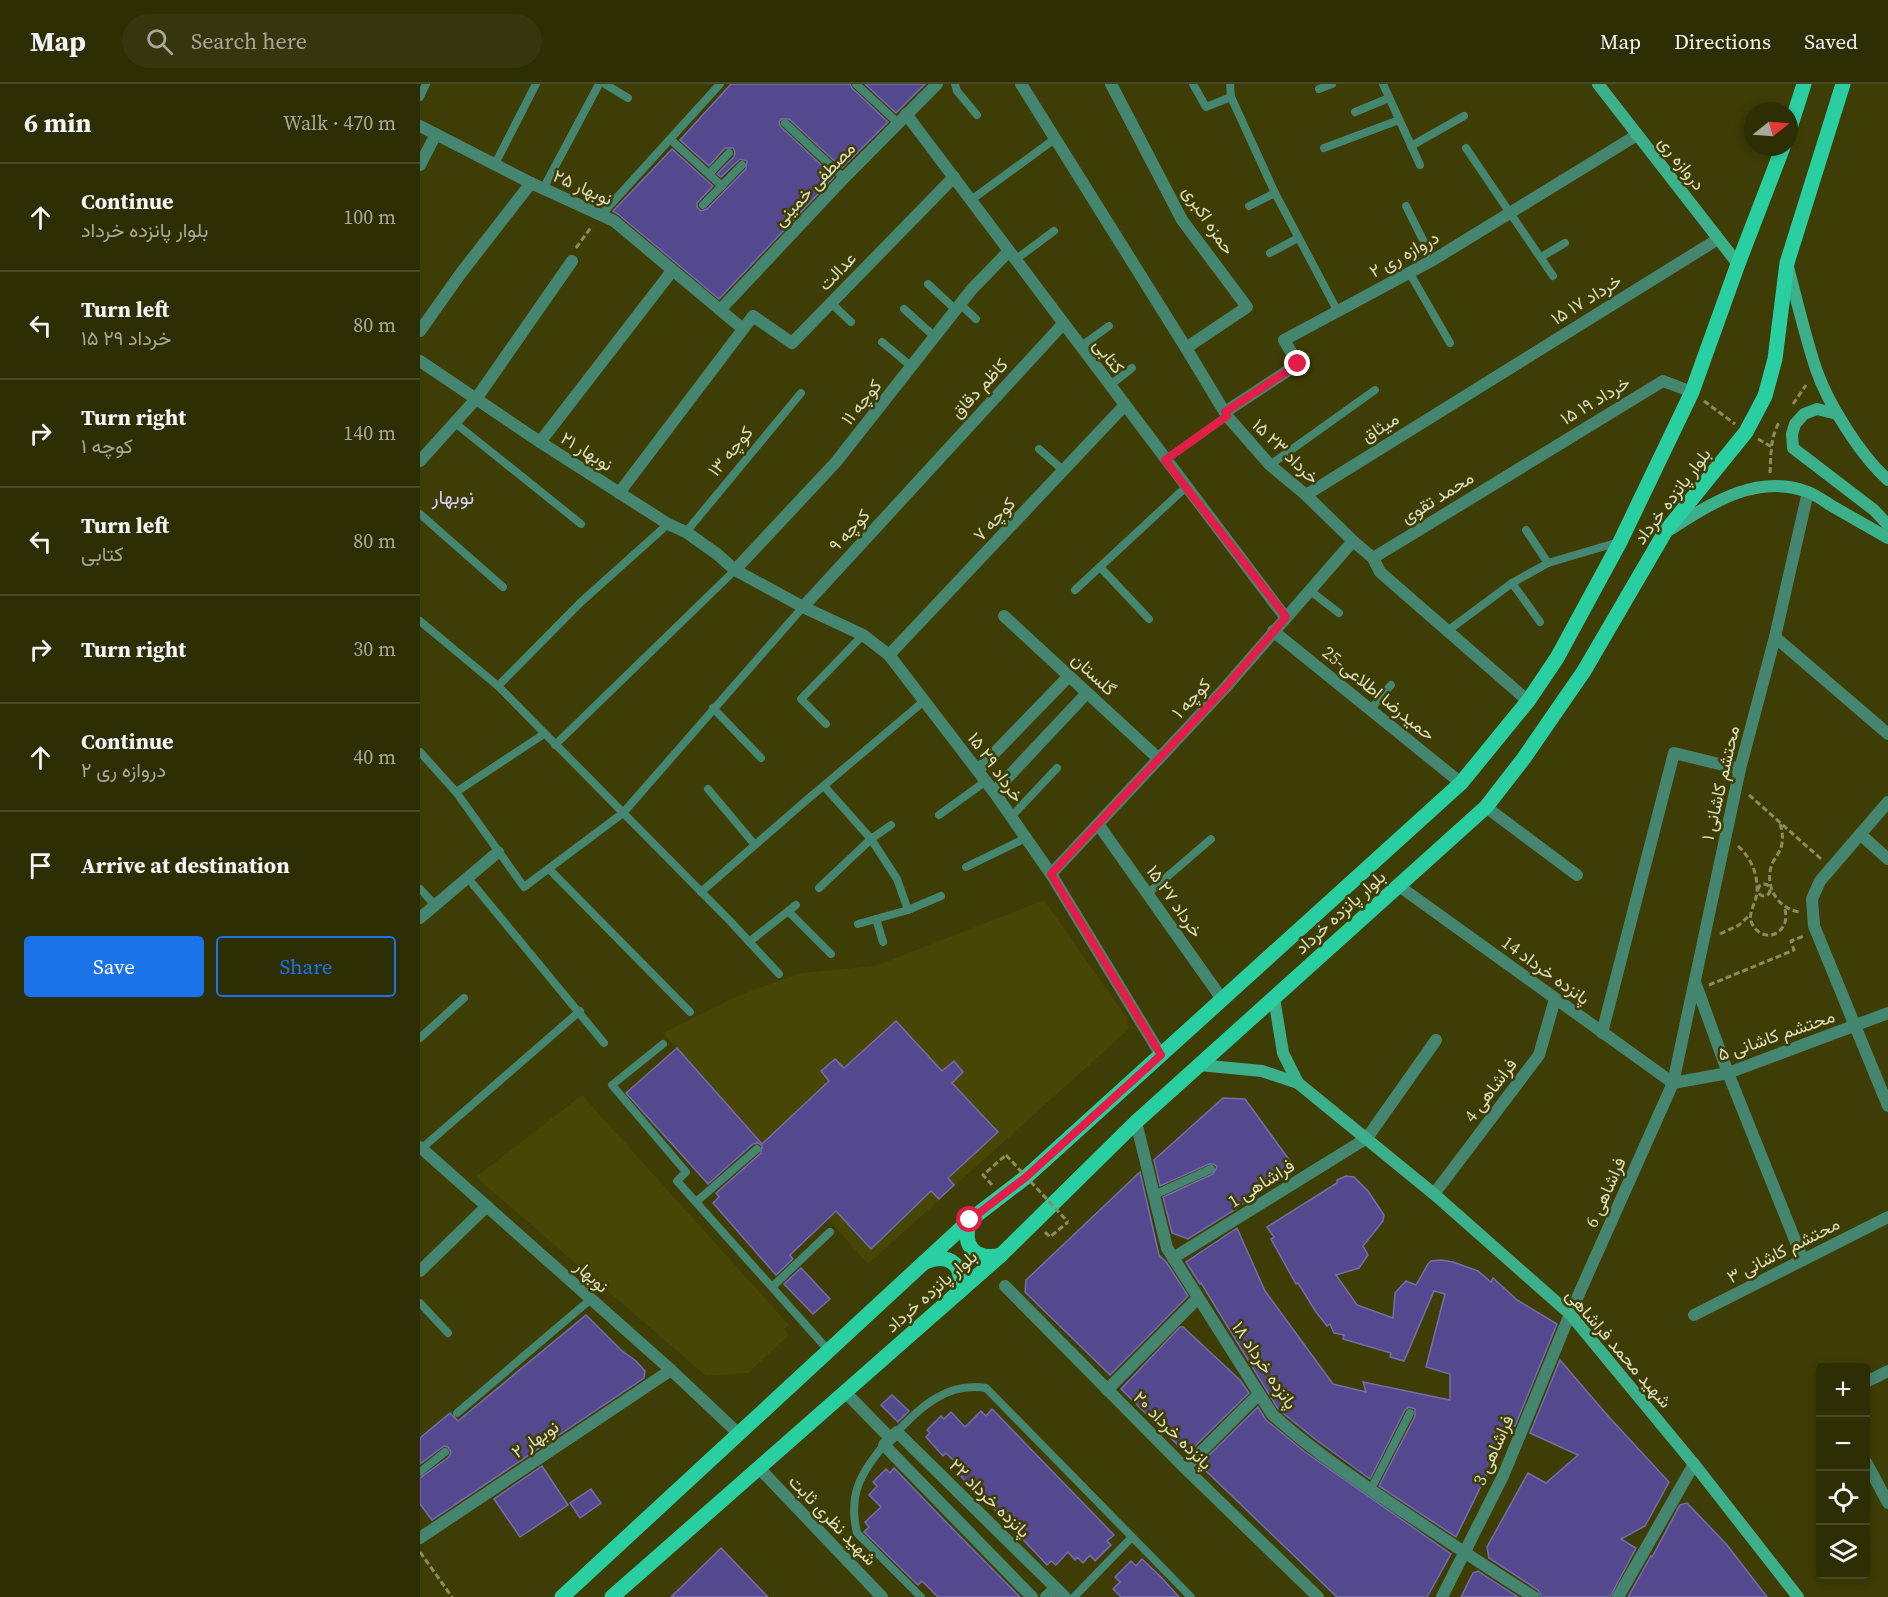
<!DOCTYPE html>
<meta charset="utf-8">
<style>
:root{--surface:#2e2e04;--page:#36360e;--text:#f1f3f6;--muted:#a7a89a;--line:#494a26;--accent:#1a73e8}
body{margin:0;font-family:"Source Serif 4",Vazirmatn,serif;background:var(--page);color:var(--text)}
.controls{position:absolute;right:18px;bottom:18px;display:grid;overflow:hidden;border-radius:6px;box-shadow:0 3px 9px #0003}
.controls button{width:54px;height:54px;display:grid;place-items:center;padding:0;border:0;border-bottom:2px solid var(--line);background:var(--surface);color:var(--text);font:30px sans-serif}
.compass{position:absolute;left:1324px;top:18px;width:54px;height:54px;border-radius:50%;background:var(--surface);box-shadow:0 3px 9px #0003;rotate:73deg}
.stop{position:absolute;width:18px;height:18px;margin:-14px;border:4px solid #e11d48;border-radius:50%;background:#fff}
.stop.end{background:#e11d48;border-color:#fff;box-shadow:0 2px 6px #0008}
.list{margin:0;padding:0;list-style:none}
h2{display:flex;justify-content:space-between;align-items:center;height:78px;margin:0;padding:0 24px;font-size:26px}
h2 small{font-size:20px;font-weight:400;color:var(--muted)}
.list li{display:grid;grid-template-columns:39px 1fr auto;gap:18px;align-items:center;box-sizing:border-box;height:108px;padding:0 24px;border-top:2px solid var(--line)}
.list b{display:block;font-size:22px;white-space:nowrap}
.list p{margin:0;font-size:20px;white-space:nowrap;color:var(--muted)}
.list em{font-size:20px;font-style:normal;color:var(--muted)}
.actions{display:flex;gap:12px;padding:18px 24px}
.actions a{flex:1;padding:14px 0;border:2px solid var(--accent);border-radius:6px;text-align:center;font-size:21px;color:var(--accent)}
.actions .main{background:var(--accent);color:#fff}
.icon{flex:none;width:33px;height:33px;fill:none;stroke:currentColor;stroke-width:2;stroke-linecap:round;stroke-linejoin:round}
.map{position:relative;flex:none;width:1468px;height:1513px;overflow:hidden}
header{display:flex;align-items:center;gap:36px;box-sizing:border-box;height:84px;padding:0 30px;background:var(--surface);border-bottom:2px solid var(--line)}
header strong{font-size:28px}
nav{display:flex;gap:33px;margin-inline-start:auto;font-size:21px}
.search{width:420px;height:54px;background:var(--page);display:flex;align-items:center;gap:15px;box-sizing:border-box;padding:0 21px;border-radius:33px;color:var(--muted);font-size:22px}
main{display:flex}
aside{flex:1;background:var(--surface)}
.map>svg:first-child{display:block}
</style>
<header>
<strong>Map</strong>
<div class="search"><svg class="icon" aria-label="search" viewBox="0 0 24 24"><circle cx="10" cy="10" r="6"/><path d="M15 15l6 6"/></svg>Search here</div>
<nav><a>Map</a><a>Directions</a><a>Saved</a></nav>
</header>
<main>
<aside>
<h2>6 min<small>Walk · 470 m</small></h2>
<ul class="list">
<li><svg class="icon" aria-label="ahead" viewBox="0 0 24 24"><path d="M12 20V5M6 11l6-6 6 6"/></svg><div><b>Continue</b><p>بلوار پانزده خرداد</p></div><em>100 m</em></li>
<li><svg class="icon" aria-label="left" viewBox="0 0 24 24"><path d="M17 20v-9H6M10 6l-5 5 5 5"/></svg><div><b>Turn left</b><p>۱۵ خرداد ۲۹</p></div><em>80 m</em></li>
<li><svg class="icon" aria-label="right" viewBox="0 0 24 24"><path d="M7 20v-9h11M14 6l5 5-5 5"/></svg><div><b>Turn right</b><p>کوچه ۱</p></div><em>140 m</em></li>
<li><svg class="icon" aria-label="left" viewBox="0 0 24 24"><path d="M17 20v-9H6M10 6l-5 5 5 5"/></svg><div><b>Turn left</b><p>کتابی</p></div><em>80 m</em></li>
<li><svg class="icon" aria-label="right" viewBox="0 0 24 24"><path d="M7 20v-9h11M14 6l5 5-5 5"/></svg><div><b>Turn right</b></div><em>30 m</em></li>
<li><svg class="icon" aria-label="ahead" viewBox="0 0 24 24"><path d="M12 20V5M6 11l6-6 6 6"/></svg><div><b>Continue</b><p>دروازه ری ۲</p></div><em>40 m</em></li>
<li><svg class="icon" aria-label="arrive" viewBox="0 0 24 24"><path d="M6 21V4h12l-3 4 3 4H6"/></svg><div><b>Arrive at destination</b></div></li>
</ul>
<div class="actions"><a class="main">Save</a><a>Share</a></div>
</aside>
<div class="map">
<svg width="1468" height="1513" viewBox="0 0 1468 1513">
<rect width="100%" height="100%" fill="#3e3d05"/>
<g fill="#474605">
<polygon points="624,816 706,933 709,945 448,1180 243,949 320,911 381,889 455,882"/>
<polygon points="162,1011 369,1241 364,1245 369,1251 328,1289 286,1292 56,1093"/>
</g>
<g fill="#54498f" stroke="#756ea9" stroke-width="1.5">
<polygon points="311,0 430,0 432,4 468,38 422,84 369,35 361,35 359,38 361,43 414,93 299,215 199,131 193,127 252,65 293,102 277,119 277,123 281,127 287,125 326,85 327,77 320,75 301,93 297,90 314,73 315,68 313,64 305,64 289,82 260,56"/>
<polygon points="445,0 505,0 476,29"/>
<polygon points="476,937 522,987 534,977 543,988 532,999 578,1048 528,1094 534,1101 519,1115 511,1107 451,1165 416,1127 370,1171 373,1175 356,1191 293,1119 299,1113 296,1109 341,1069 342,1062 338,1059 333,1060 288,1100 206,1009 257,964 342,1060 409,997 401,987 415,975 424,984"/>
<polygon points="803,1014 825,1015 873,1081 816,1125 768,1155 752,1149 743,1113 793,1090 797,1083 794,1080 789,1080 740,1102 734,1076"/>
<polygon points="720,1088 739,1171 747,1179 768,1212 690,1291 605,1208 606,1196"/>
<polygon points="926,1092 934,1093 948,1107 964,1131 963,1137 943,1162 948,1171 939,1184 916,1191 937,1221 973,1234 975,1209 986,1197 996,1201 1008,1180 1011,1177 1021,1176 1033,1178 1058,1187 1071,1198 1073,1194 1097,1216 1137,1240 1095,1342 1091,1341 1036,1453 959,1402 995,1332 995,1325 989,1323 985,1326 950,1395 895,1355 858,1325 781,1199 780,1200 766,1178 817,1144 845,1207 913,1300 946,1308 943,1298 1030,1316 1030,1290 1006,1283 1025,1210 1014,1207 984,1277 970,1273 971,1269 923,1255 924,1251 914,1249 910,1240 907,1242 896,1228 878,1199 876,1200 851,1155 854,1153 847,1143 917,1099 917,1096"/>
<polygon points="381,1184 410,1215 393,1230 364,1200"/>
<polygon points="166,1231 201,1266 216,1277 225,1287 224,1294 12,1436 0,1420 0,1394 29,1373 31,1368 28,1363 24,1362 0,1380 0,1354 30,1329 38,1337"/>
<polygon points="760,1243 763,1243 820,1296 829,1309 767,1370 701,1305"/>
<polygon points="1140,1276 1188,1332 1249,1398 1225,1442 1201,1455 1216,1464 1190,1513 1122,1513 1118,1506 1069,1474 1067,1463 1108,1389 1126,1399 1158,1371 1110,1349"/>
<polygon points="472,1311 489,1327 478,1338 461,1321"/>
<polygon points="838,1323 846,1336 885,1368 1031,1470 1007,1513 917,1513 784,1385 782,1378"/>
<polygon points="572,1325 694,1451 687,1457 691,1461 675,1477 670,1471 663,1479 657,1473 655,1476 648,1468 636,1481 631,1477 627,1481 559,1409 558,1410 545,1397 540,1391 544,1387 526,1369 523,1372 506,1353 510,1349 507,1346 521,1332 524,1335 531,1328 545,1343 561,1327 566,1332"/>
<polygon points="122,1382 148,1421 100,1453 74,1415"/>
<polygon points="474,1384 526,1438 600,1513 518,1513 502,1497 498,1501 444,1448 449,1443 445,1438 461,1423 449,1411 457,1402 453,1398 466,1385 470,1389"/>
<polygon points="171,1405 181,1419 160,1434 150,1419"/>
<polygon points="1267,1419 1307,1461 1347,1513 1208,1513 1231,1472 1232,1473 1260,1421"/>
<polygon points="301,1464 348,1513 251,1513"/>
<polygon points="722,1475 741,1493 759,1513 701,1513 693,1505 700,1498 695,1493 711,1477 716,1482"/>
<polygon points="1058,1487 1070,1495 1098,1513 1041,1513 1053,1489"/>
</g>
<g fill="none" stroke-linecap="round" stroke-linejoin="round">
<g stroke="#8c8c5f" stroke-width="3" stroke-dasharray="6 3" stroke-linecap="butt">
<polyline points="156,164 172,142"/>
<polyline points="1284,317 1315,340"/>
<polyline points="1373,320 1386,301"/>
<polyline points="1338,355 1352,363"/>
<path d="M1350 389C1351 372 1350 352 1360 337"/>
<polyline points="1329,711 1400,774 1398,776"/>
<path d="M1360 740C1362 746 1363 752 1362 759 1361 768 1355 773 1352 780 1344 802 1357 824 1379 828"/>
<path d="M1318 762C1331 774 1338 790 1337 808 1336 821 1325 831 1334 843 1348 862 1373 845 1364 823"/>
<circle cx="1344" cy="806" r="6"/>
<polyline points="1300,850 1319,841 1330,831"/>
<polyline points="1289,901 1374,866 1371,857 1384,852"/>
<polyline points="572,1101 563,1091 586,1071"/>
<polyline points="625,1148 630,1153 648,1138"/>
<polyline points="0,1468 32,1513"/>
</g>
<g stroke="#44866f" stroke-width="8">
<polyline points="185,0 208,14"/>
<polyline points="436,0 478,39"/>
<polyline points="535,0 537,7 557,31"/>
<polyline points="773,0 786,23 811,13"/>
<polyline points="810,0 811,13 855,109 917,226"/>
<polyline points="963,0 1000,81"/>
<polyline points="899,5 912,0"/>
<polyline points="0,13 6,0"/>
<polyline points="935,28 969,14"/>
<polyline points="365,39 424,94"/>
<polyline points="250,55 302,102"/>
<polyline points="991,62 1044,32"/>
<polyline points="904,64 979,36"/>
<polyline points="1046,64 1133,192"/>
<polyline points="75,80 116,0"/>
<polyline points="289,90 309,69"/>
<polyline points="123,105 179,0"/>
<polyline points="551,116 636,54"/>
<polyline points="283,121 322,81"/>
<polyline points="829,122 855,109"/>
<polyline points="986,122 1013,176"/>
<polyline points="182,130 300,0"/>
<polyline points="850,169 878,154"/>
<polyline points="1121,173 1145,159"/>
<polyline points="595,176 634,147"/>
<polyline points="989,188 1030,259"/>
<polyline points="508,200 536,226"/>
<polyline points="411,219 431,238"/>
<polyline points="540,220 556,235"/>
<polyline points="484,225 515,253"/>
<polyline points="462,258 492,283"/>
<polyline points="660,263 689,242"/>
<polyline points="689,302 712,284"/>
<polyline points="35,339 161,440"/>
<polyline points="619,365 644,387"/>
<polyline points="745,376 807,332"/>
<polyline points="850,381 955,306"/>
<polyline points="0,430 83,503"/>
<polyline points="1106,446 1128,479"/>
<polyline points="266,448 381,309"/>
<polyline points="680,483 729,535"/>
<polyline points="1092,499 1120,538"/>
<polyline points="655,506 766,403"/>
<polyline points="889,506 919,529"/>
<polyline points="0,537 78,602 310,837 359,890"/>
<polyline points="1026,548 1092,499 1128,479 1199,458"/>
<polyline points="78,602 161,518 248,440"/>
<polyline points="293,624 341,674"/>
<polyline points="950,626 971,601"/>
<polyline points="406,640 381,615 443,551"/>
<polyline points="135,661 315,486"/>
<polyline points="0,668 36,708 104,803 203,729 383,523"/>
<polyline points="404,702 451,755 477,795 488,826 521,812"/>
<polyline points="288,705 335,761"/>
<polyline points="36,708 124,650"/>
<polyline points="519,731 566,697"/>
<polyline points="591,733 637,684"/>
<polyline points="546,783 606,754"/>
<polyline points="129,785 270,928"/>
<polyline points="47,793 184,959"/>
<polyline points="399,804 451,755 471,741"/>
<polyline points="0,805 15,821"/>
<polyline points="281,808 382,720 504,617"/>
<polyline points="727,810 791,755"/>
<polyline points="368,827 411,870"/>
<polyline points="456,835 463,858"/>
<polyline points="438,840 488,826"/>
<polyline points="329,858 376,821"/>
<polyline points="0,954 44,914"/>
<polyline points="243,960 192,1001 266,1088 257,1097 409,1267"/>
<polyline points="1,1065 160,927"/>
<polyline points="734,1111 791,1085"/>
<polyline points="276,1118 337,1065"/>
<polyline points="352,1203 410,1148"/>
<polyline points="0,1219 28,1249"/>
<polyline points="37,1329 171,1215"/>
<path d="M477 1348C501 1322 528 1298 566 1304L771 1513"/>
<path d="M464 1361C440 1390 428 1411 437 1449L501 1513"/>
<polyline points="0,1388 25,1368"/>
<polyline points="951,1405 990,1329"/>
<polyline points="654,1513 712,1453"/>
</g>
<g stroke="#44866f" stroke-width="12">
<polyline points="601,0 766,264 807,332 850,381 886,411 933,457 953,474 960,488 1108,617"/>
<polyline points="691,0 762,136 827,223 766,264"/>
<polyline points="486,30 865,533"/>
<polyline points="0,42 111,99 194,137 323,245"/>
<polyline points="0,81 16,50"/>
<polyline points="300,226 424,94 517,0"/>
<polyline points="0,247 41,189 111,99"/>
<polyline points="0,277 120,358 248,440 266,448 297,470 315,486 383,523 443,551 469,571 574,708 631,790 741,971"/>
<polyline points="805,328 878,280 864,256 1013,176 1217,51"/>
<polyline points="120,358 252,187"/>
<polyline points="0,377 56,315 152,177"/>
<polyline points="199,409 333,232 372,259 534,93"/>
<polyline points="886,411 1298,155"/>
<polyline points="953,474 1243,297 1272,308"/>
<polyline points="315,486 416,378 552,205 589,167"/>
<polyline points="383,523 643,240"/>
<polyline points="584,532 739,675"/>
<polyline points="853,547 1041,699"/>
<polyline points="1355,553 1468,650"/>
<polyline points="469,571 704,322"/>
<polyline points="558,686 649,592"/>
<polyline points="574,708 667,609"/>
<polyline points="1468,718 1400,797 1392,815 1394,842 1468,1022"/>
<polyline points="1066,723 1157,791"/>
<polyline points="678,740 802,915"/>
<polyline points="1440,750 1468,775"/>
<polyline points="631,790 805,604 933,457"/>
<polyline points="979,802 1253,999"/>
<polyline points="0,834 78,768"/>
<polyline points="1275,898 1308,989 1383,1176"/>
<polyline points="1182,949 1254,669 1320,685"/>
<polyline points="1253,999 1308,989 1468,929"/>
<path d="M716 1038 747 1164 852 1330C884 1360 921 1385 957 1410 1009 1445 1061 1480 1114 1513"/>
<polyline points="1014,1110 1119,971 1135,915"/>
<polyline points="753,1174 947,1054 1016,956"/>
<polyline points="0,1187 67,1122"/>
<polyline points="585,1202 765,1384 898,1513"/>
<polyline points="1274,1231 1468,1133"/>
<polyline points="1446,1298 1468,1287"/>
<polyline points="687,1306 778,1214"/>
<polyline points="425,1308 470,1354"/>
<polyline points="1446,1378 1468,1419"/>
<polyline points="339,1384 462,1513"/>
<polyline points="765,1384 839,1310"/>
<polyline points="0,1454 251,1286"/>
<polyline points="612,1513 464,1361 477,1348 645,1513"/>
<polyline points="626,1513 636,1504"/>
<polyline points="1022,1513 1083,1392 1150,1230 1253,999 1320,685 1355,553 1388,408"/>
<polyline points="1198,1513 1274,1380"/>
</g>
<polyline stroke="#44866f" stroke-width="12" points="0,1063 251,1286 319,1350"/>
<g stroke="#3caf8b" stroke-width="12">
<polyline points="1178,0 1318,180"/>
<path d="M1368 183C1377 217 1385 252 1396 285 1408 320 1441 372 1468 396"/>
<polyline points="1417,330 1397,325 1384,330 1375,340 1372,350 1373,364 1454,426 1468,441"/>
<path d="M1251 445C1292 419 1337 389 1388 408 1396 411 1404 417 1412 422 1431 433 1449 443 1468 454"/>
<polyline points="854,914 863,969 878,999"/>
<polyline points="779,981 842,987 878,999 1014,1110 1150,1230 1274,1380 1378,1513"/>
</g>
<g stroke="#29cfa1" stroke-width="15">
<polyline points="1369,47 1384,0"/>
<path d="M550 1136C541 1162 555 1177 581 1171"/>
<path d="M505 1178C530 1168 545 1181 539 1208"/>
<polyline points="142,1513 550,1136 606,1093 1041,699 1108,617 1137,574 1200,458 1272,308 1318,180 1363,63"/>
<polyline points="192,1513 581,1171 716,1038 1066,723 1104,674 1164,587 1245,448 1326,348 1345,312 1355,275 1367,179 1423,0"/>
</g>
<polyline stroke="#8c8c5f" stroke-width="3" stroke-dasharray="6 3" stroke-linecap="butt" points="586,1071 648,1138"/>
</g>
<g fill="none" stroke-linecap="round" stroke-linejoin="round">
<polyline stroke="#e11d48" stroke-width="8" points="550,1136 606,1093 741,971 631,790 805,604 866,533 745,376 807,332 805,328 878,280"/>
</g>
<g text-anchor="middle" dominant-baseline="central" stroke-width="5" stroke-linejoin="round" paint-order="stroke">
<g font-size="18" fill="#ddddbc" stroke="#3e3d05">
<text transform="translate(1262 79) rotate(52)">دروازه ری</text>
<text transform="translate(394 100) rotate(-46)">مصطفی خمینی</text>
<text transform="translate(163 103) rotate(24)">نوبهار ۲۵</text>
<text transform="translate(789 136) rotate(56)">حمزه اکبری</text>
<text transform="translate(984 170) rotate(-29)">دروازه ری ۲</text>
<text transform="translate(417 187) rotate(-46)">عدالت</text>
<text transform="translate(1166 215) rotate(-32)">۱۵ خرداد ۱۷</text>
<text transform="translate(689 272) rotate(53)">کتابی</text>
<text transform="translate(559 304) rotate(-47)">کاظم دقاق</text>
<text transform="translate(1175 316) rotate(-31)">۱۵ خرداد ۱۹</text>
<text transform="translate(441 318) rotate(-51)">کوچه ۱۱</text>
<text transform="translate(960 343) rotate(-32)">میثاق</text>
<text transform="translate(167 367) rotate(32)">نوبهار ۲۱</text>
<text transform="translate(310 367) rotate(-50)">کوچه ۱۳</text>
<text transform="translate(866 367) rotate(44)">۱۵ خرداد ۲۳</text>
<text transform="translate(1252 412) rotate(-53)">بلوار پانزده خرداد</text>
<text transform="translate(1017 413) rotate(-32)">محمد تقوی</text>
<text transform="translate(574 435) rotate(-47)">کوچه ۷</text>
<text transform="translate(429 446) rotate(-47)">کوچه ۹</text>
<text transform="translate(674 590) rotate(43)">گلستان</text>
<text transform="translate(959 609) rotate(39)">حمیدرضا اطلاعی-25</text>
<text transform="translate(771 614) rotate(-47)">کوچه ۱</text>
<text transform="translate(576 683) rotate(54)">۱۵ خرداد ۲۹</text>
<text transform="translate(1300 699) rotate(-77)">محتشم کاشانی ۱</text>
<text transform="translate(755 817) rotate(55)">۱۵ خرداد ۲۷</text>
<text transform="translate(920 828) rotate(-42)">بلوار پانزده خرداد</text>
<text transform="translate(1126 886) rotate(36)">پانزده خرداد 14</text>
<text transform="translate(1356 951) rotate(-19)">محتشم کاشانی ۵</text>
<text transform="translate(1070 1006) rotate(-53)">فراشاهی 4</text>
<text transform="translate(841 1099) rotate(-32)">فراشاهی 1</text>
<text transform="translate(1185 1108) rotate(-66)">فراشاهی 6</text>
<text transform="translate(1363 1166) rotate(-27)">محتشم کاشانی ۳</text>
<text transform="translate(172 1192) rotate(42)">نوبهار</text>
<text transform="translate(511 1207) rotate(-41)">بلوار پانزده خرداد</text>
<text transform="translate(1199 1264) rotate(49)">شهید محمد فراشاهی</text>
<text transform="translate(845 1281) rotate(56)">پانزده خرداد ۱۸</text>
<text transform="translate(753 1346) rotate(45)">پانزده خرداد ۲۰</text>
<text transform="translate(115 1355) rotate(-34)">نوبهار ۲</text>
<text transform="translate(1073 1366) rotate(-66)">فراشاهی 3</text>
<text transform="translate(570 1414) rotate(44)">پانزده خرداد ۲۲</text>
<text transform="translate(413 1436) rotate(46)">شهید نظری ثابت</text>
</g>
<g font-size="20" fill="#d3d0fb" stroke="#3e3d05">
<text x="33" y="413">نوبهار</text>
</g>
</g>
</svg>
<div class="controls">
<button>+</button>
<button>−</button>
<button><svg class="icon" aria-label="locate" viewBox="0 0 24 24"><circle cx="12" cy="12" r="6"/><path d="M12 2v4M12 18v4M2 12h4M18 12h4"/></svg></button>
<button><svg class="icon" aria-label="layers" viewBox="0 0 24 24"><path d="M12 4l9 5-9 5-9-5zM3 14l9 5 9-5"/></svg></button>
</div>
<svg class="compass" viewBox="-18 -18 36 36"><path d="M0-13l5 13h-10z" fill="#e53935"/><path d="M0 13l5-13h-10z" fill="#a7a89a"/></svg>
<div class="stop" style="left:550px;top:1136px"></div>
<div class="stop end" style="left:878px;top:280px"></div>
</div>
</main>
